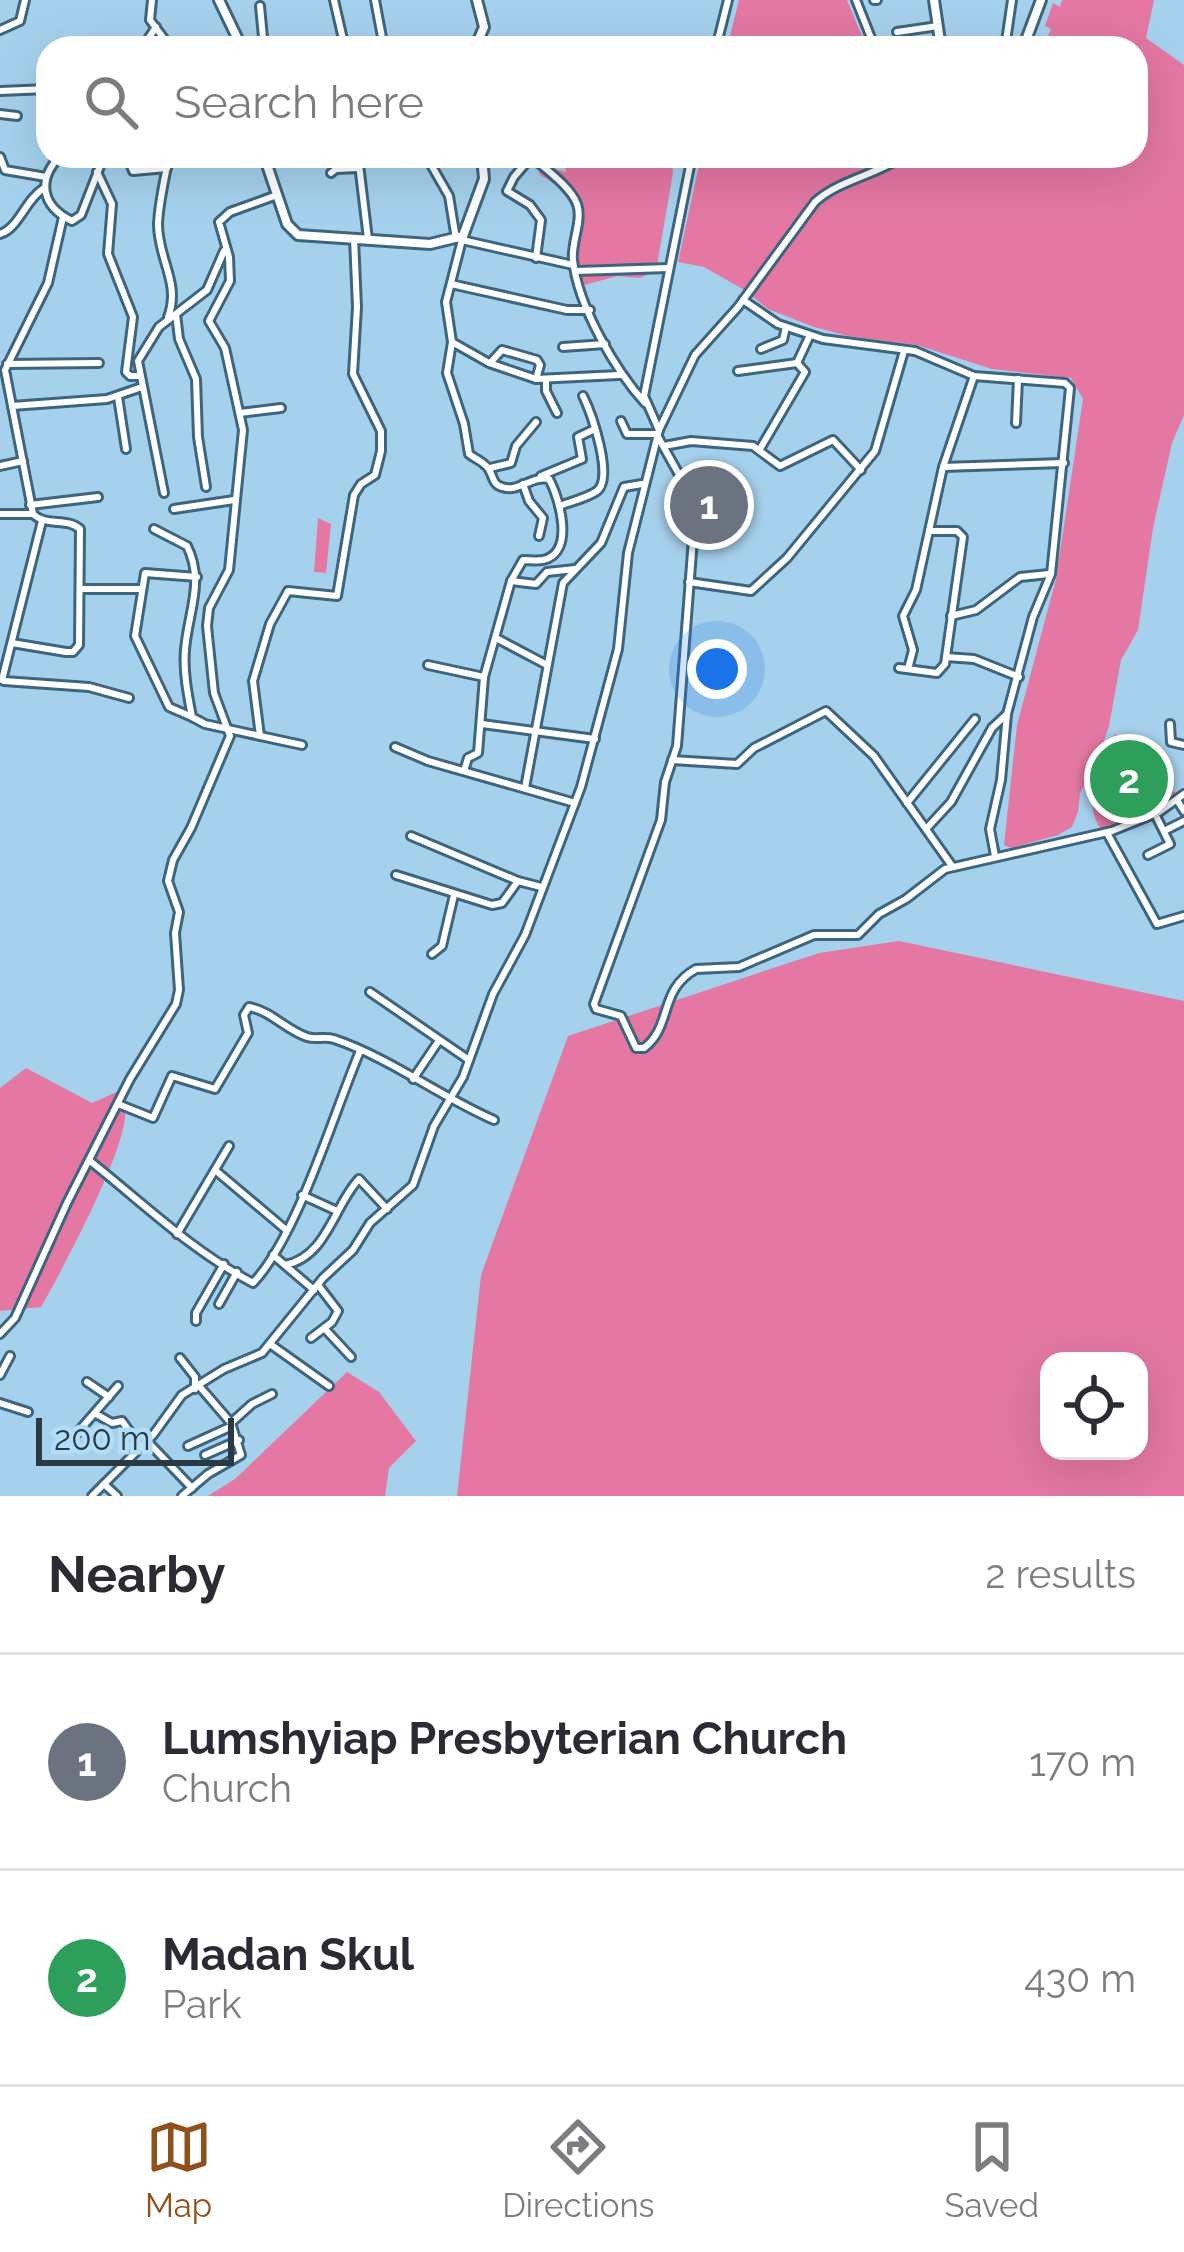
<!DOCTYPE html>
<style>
:root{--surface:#fff;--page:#f7f7f7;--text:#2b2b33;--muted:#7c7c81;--line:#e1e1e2;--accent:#90501a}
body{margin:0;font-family:Raleway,sans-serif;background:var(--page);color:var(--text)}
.controls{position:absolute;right:36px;bottom:36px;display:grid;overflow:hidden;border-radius:24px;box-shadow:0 12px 48px #0002}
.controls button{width:108px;height:108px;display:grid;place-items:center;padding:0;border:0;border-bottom:3px solid var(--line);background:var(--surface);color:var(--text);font:60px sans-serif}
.scale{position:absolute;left:36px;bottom:30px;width:198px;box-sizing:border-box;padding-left:12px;border:6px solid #293a45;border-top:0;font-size:33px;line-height:42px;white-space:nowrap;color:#293a45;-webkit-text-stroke:9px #b2defa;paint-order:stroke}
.you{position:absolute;left:717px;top:669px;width:42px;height:42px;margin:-30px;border:9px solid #fff;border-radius:50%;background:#1a73e8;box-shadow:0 0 0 18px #1a73e833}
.badge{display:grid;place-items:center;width:78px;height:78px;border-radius:50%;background:var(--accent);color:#fff;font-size:39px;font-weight:700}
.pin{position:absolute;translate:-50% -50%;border:6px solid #fff;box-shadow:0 3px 12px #0006}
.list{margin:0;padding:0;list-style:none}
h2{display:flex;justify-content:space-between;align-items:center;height:156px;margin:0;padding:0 48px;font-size:51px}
h2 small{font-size:39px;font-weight:400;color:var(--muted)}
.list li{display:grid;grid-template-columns:78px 1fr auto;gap:36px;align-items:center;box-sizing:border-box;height:216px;padding:0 48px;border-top:3px solid var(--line)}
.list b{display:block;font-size:45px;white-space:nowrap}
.list p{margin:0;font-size:39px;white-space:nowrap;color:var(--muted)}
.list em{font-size:39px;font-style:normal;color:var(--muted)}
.icon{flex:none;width:66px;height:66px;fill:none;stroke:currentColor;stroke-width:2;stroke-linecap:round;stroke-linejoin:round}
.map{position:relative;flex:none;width:1184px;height:1496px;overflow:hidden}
.search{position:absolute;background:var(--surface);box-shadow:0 12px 48px #0002;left:36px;right:36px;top:36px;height:132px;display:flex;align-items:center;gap:30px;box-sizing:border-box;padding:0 42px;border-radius:36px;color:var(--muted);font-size:45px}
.sheet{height:588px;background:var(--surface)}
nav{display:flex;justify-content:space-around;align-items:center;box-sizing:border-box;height:168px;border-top:3px solid var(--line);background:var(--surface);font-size:33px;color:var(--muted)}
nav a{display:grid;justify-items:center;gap:6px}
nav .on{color:var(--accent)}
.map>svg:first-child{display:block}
</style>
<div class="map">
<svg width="1184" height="1496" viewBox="0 0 1184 1496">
<rect width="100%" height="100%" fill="#a6d1ed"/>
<g fill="#e478a3" fill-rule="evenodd">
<polygon points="739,0 847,0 867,48 727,48"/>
<polygon points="1062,0 1154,0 1146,38 1184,65 1184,415 1172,443 1153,528 1138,630 1121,660 1109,726 1097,761 1080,793 1078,812 1072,827 1058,835 1012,848 1004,845 1017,725 1056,579 1083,399 1071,378 992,369 917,345 848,336 814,327 768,309 746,291 704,267 678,262 701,156 1136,156 1136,48 1043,48 1051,29 1045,26 1053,3 1060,7"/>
<path d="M563 156H672L673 173 656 271 640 278 618 276 576 287C566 236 597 206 540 175L537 165 566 172Z"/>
<polygon points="318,518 331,524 326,573 314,572"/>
<path d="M1115 734 1132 740 1176 794 1143 816 1102 831C1080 801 1100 763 1115 734Z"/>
<path d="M899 941 1184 1001V1496H457L481 1275 568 1036 819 953ZM1049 1361H1139V1451H1049Z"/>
<path d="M26 1068 92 1103 119 1091C122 1100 126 1110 125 1118 121 1159 63 1269 41 1307L0 1311V1088Z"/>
<polygon points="347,1372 379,1392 416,1441 389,1468 385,1496 208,1496 235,1479"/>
</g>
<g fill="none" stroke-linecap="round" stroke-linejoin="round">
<defs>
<g id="minor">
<polyline points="152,0 150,20 171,48"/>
<polyline points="334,0 345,48"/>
<polyline points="375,0 384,48"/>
<polyline points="856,0 875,48"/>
<polyline points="874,0 877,0"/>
<polyline points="260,6 264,48"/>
<polyline points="0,30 20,21 25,0"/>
<polyline points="897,32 938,26"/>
<polyline points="142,48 156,27"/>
<polyline points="716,48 728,0"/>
<polyline points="1005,48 1012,0"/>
<polyline points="0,91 48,89"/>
<polyline points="0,114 17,116"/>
<path d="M60 156C37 180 41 206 72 221L81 215 104 156"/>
<polyline points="127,156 133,171 167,168"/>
<polyline points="358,156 368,239"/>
<polyline points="426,156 449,196 456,239"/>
<path d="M531 156C545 169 570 186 577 204 583 221 571 242 573 260 578 306 615 370 645 403"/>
<polyline points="532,156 514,177 507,191 530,205 541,220 536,258"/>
<polyline points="0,157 5,170 46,177"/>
<polyline points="97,172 112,204 108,254 133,317 126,372 130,376 140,376"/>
<polyline points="331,173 336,169 359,168"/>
<path d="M0 234C19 228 25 200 44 188"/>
<path d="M463 236 446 302 452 342 447 373 464 424 469 454C474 458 480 460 485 465 494 471 490 484 502 487 519 493 532 475 549 479 559 497 576 553 543 560 537 561 530 560 523 560L511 581 484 677 478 753 468 758 464 771"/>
<polyline points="462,240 573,265"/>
<polyline points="576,271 669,268"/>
<polyline points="451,284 567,310 590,310"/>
<polyline points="743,300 778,324 823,339 915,351 974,376 1065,383 1070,388 1051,574 1033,617 1007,714 1001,780 990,829 995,856"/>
<polyline points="176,314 179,339 196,379 198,437 206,487"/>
<path d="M168 317C181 283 158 260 158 224 159 201 165 178 169 156"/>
<polyline points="452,342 489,363 536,379 619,375"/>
<polyline points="563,347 605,344"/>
<polyline points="761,349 783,340 786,327"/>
<polyline points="491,362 502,350 537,360 540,365 536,379"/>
<polyline points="797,363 810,335"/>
<polyline points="7,364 99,363"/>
<polyline points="738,371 797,363 805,372 760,449"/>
<polyline points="546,381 546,391 557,413"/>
<polyline points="118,397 126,449"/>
<polyline points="12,406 107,399 142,387"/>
<polyline points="240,413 281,408"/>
<polyline points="621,421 627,434 658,434"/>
<polyline points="1016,423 1018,379"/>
<polyline points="659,430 644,396 692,156"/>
<path d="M658 437 686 487 693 539 677 746 665 782 661 820 594 1004 596 1009 621 1016 636 1048H644C673 1026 658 990 696 969L739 967 814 935H858L879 914 906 899 945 869 1112 831 1159 812 1184 794"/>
<polyline points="664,446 691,441 753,446 780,466 833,440 861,470"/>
<polyline points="0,466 23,461"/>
<polyline points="943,467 1064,463"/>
<polyline points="490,468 511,463 516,446 536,422"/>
<polyline points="541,476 582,459 578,437 595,429"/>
<polyline points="523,484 529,501 543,518 539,536"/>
<polyline points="164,493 138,361 159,327 207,290 224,251"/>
<polyline points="30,505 98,497"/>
<path d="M559 506C570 502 587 498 597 491 614 478 592 414 583 396"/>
<polyline points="174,509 234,500"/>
<polyline points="0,514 33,514"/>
<path d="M154 529 187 546C205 582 188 612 185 650 183 671 188 696 192 717L205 724 302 745"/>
<polyline points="511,581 536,584 547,572 575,569"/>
<polyline points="689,582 751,591 787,558 875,451 904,351"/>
<polyline points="80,589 141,589"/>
<polyline points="951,616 976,610 1020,577 1049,574"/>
<polyline points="496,638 547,665"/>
<path d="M12 643 66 652H73L79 645 80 529C67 517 46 527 33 514L5 370 48 283 63 217"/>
<polyline points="946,657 974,659 1019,677"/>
<polyline points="428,665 484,677"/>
<polyline points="899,668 937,673 945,664 963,537 957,531 930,531"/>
<polyline points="908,669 913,650 903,616 916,590 943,467 974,376"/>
<polyline points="2,680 42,521"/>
<polyline points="4,681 89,687 129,698"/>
<polyline points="192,717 169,707 135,636 145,573 197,577"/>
<polyline points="482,724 595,739"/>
<polyline points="1170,724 1171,742 1184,745"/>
<polyline points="260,736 253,681 270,624 288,591 337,596 354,495 361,484 375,475 381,451 381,431 353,374 357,307 354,238"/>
<polyline points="395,747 428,761 575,803"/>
<polyline points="672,760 737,764 754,748 826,711 874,756 952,866"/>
<polyline points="525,788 563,583 601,543 624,487 642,484"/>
<polyline points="1177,800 1184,811"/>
<polyline points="907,803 975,719"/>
<polyline points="926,829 951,802 992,728 1007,714"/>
<polyline points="1166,830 1184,821"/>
<polyline points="1107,833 1157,924 1184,916"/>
<polyline points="411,836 518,881"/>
<polyline points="1148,855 1170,844 1155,814"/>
<polyline points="396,875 492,905 502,903 518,881 541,887"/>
<polyline points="432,954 442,946 454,895"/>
<polyline points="370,992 469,1060"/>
<polyline points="413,1079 438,1042"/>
<path d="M118 1104 153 1118 172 1076 215 1089 248 1033 244 1015 249 1007C271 1011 286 1030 307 1037 316 1040 324 1036 334 1039 390 1058 439 1096 494 1120"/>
<path d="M90 1161C144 1204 192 1251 253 1283 298 1235 333 1115 360 1051"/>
<polyline points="215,1170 285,1229"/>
<polyline points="302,1195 337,1211"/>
<polyline points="177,1234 229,1146"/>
<polyline points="273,1255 314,1290"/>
<path d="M285 1265C327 1257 334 1205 359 1179L387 1209"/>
<polyline points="219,1304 237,1272"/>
<polyline points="196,1321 196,1313 224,1264"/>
<polyline points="325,1329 351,1357"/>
<polyline points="0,1334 15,1318 67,1203 130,1079 176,1004 179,990 175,933 179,912 168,881 173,860 191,828 230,736 214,693 207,626 209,608 229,570 243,430 225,348 209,321 230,281 229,257 219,222 230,212 277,195"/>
<polyline points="311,1338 332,1322 338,1311 318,1285"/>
<polyline points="270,1344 329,1386"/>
<polyline points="180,1358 195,1377 195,1389"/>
<polyline points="0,1375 10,1356"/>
<polyline points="87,1382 109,1397"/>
<polyline points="0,1403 28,1412"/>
<polyline points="96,1414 112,1423 122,1421 141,1447"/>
<polyline points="231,1423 252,1404 272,1394"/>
<polyline points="147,1441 192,1488"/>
<polyline points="188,1446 232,1426"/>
<polyline points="64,1448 118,1386"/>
<polyline points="205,1455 239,1440"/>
<polyline points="104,1484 117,1496"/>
<path d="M92 1496 153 1435 182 1395 224 1369 262 1353 323 1278 353 1250 370 1223 413 1185 434 1126 463 1077 493 994 525 935 581 787 618 649 628 553 659 430 695 355 738 307 815 202C839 180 876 175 904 156"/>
<polyline points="182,1496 208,1474 241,1455 231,1423 200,1387"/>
</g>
<g id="tertiary">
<polyline points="219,0 242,48"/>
<polyline points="934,0 941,48"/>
<polyline points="475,48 484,27 477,0"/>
<polyline points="1023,48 1041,0"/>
<polyline points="264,156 287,224 298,235 430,244 463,236 484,179 482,156"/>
</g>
</defs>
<use href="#minor" stroke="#3d667e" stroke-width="12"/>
<use href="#tertiary" stroke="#3d667e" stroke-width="14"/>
<use href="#minor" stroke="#fff" stroke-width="6"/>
<use href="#tertiary" stroke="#fff" stroke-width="8"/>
</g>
</svg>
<div class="controls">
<button><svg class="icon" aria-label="locate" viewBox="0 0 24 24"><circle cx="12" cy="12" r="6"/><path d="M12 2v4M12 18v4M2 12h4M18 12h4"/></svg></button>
</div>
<div class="scale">200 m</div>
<div class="you"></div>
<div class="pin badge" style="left:709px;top:505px;background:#6b7280">1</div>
<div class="pin badge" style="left:1129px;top:779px;background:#2e9e5b">2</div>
<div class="search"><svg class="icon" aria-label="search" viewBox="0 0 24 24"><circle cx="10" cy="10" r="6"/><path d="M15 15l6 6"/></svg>Search here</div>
</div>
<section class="sheet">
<h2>Nearby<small>2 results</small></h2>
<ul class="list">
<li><span class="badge" style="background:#6b7280">1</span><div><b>Lumshyiap Presbyterian Church</b><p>Church</p></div><em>170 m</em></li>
<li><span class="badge" style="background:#2e9e5b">2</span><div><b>Madan Skul</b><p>Park</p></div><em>430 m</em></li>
</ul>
</section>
<nav>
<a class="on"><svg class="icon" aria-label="map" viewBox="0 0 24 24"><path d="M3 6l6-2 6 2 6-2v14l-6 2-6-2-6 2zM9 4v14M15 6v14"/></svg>Map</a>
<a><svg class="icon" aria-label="directions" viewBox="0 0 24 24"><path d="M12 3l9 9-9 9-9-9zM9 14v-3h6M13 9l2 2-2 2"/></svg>Directions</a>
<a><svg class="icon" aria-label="saved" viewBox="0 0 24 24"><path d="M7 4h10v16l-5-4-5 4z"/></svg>Saved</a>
</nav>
